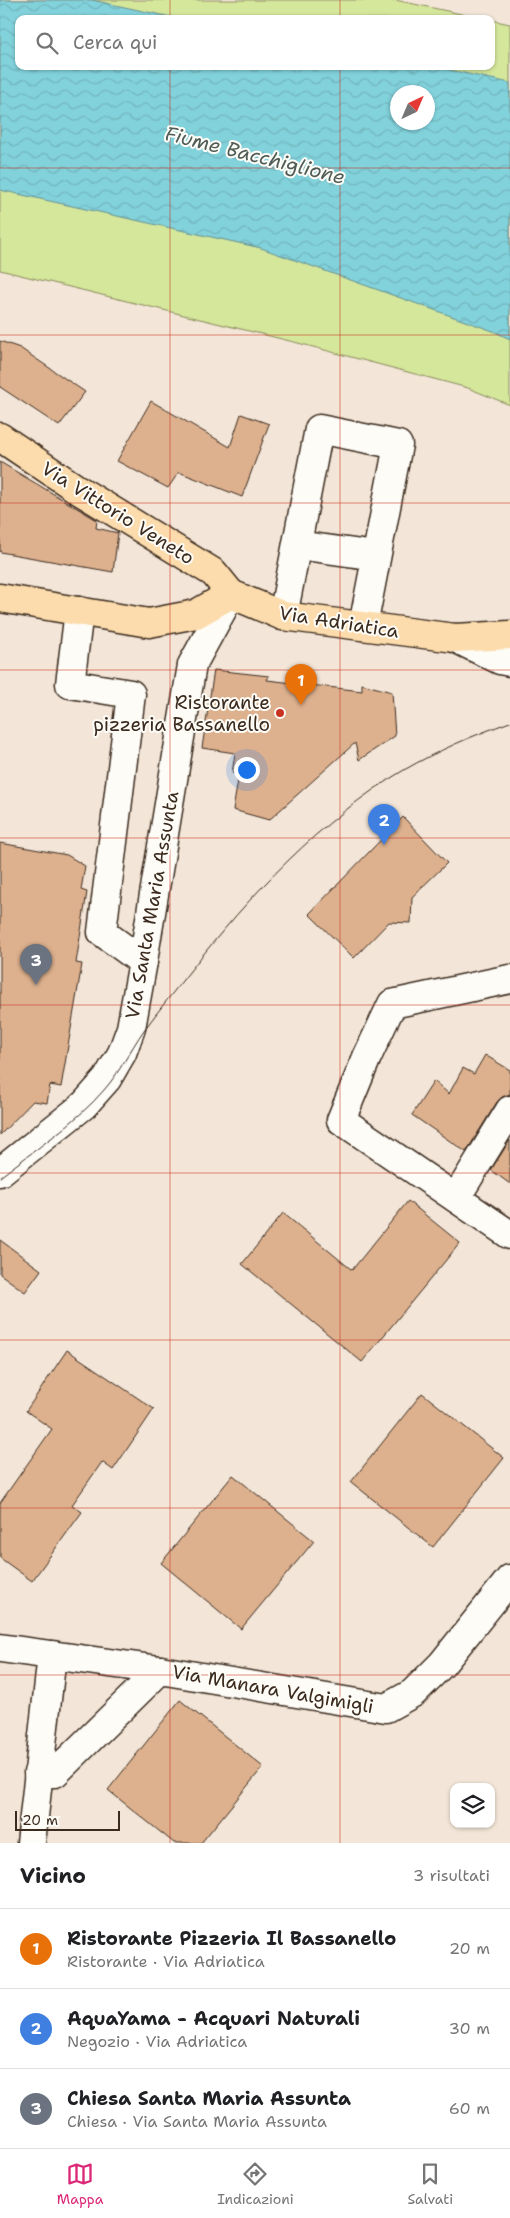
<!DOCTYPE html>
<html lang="it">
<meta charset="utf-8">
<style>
:root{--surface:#fff;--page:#f6f6f6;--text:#202124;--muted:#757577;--line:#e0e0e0;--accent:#db2777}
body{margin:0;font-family:"Shantell Sans",sans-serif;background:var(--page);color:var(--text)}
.controls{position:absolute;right:15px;bottom:15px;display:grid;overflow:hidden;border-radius:10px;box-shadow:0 1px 4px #0004}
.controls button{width:45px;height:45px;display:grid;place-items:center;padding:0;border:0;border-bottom:1px solid var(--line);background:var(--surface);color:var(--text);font:25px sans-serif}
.compass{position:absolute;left:390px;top:85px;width:45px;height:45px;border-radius:50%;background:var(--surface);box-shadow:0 1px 4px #0004;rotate:44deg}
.scale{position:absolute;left:15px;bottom:12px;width:105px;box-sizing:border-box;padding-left:5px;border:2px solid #3b2a1e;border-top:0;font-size:14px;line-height:18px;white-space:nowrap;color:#3b2a1e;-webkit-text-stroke:4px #fdfcf7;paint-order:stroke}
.you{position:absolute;left:246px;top:769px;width:18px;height:18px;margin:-12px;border:4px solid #fff;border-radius:50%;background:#1a73e8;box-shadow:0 0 0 8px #1a73e833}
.badge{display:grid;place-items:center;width:32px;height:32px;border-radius:50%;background:var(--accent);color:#fff;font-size:16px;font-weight:700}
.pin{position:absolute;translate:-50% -41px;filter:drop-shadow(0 1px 2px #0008)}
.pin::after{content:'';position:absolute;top:26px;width:18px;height:15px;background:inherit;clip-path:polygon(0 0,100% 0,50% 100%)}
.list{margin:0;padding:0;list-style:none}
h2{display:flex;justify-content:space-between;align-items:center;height:65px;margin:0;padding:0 20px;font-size:21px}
h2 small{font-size:16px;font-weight:400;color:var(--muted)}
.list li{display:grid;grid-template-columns:32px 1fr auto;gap:15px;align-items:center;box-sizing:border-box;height:80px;padding:0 20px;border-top:1px solid var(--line)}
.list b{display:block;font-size:19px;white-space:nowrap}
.list p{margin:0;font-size:16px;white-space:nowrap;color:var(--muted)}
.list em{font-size:16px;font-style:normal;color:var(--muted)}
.icon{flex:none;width:28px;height:28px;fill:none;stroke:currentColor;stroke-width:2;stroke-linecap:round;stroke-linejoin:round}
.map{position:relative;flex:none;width:510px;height:1843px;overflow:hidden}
.search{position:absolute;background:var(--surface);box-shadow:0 1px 4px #0004;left:15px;right:15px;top:15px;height:55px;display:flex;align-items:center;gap:12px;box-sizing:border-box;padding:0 18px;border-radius:10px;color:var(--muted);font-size:19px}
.sheet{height:305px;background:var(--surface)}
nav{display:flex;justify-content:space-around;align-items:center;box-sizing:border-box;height:70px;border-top:1px solid var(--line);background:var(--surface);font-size:14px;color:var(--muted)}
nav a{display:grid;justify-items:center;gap:2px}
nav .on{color:var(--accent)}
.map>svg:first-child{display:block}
</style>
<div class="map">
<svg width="510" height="1843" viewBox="0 0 510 1843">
<defs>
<pattern id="water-waves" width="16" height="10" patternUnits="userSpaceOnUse" patternTransform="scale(1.25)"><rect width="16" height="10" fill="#82d2dc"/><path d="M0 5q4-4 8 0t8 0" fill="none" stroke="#71b4bc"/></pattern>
</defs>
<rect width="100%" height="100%" fill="#f3e6d8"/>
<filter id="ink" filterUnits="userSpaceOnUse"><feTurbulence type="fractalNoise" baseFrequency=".02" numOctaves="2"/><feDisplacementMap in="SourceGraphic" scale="10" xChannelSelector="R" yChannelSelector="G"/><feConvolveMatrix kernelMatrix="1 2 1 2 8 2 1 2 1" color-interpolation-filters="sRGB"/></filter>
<g filter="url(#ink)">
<path fill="#d5e79b" stroke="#88885c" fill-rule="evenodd" d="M0 0H395L485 19H19V66H491V20L510 24V405L468 388 298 343 0 270ZM398 92H428V122H398Z"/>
<path fill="url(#water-waves)" stroke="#668f90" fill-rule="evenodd" d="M0 0H92L180 19H19V66H431L510 83V339L493 331 261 248 0 190ZM398 92H428V122H398Z"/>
<g fill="#ddb18e" stroke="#3b2a1e">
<polygon points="0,341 20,348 85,392 59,426 0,387"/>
<polygon points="151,401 230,447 241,414 269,424 242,497 179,472 168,488 117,461"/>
<polygon points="0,462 97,520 96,528 118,533 113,572 0,552"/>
<polygon points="214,670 269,676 267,680 362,691 362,684 392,692 395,736 359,760 355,743 269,820 233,810 239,774 232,773 235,753 202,748"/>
<polygon points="403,817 447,863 412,897 411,923 389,922 354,958 309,914"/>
<polygon points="0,843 67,855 85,866 81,890 87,892 76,963 82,964 61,1087 50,1085 47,1103 33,1101 0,1135"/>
<polygon points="485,1055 510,1070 510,1094 502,1097 497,1102 466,1152 412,1115 434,1081 449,1094 463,1068 474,1074"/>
<polygon points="510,1140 510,1184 491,1170"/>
<polygon points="408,1201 460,1243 362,1362 242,1264 283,1213 352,1270"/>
<polygon points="0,1240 41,1270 25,1292 0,1274"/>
<polygon points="67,1350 154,1409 113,1470 102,1462 72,1505 82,1512 32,1581 0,1558 0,1503 52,1429 26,1411"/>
<polygon points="422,1393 504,1458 433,1547 351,1482"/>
<polygon points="233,1475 314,1541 241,1629 161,1563"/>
<polygon points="180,1700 263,1767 201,1843 174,1843 108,1790"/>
</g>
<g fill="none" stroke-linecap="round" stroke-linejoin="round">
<defs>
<g id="minor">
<polyline points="297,545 376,556"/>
<polyline points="79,611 70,684 131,694 102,932 143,962"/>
<polyline points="283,616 319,429 398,445 363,626"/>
<polyline points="455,638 500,660 510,662"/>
<polyline points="510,979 392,1004 367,1057 341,1120 510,1235"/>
<polyline points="0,1172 84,1105 107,1079 122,1053 131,1028 142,967 192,665 231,594"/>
<polyline points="456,1198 510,1110"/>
<polyline points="0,1648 160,1670 386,1708 413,1693 442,1664 510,1579"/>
<polyline points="38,1773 55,1773 160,1670"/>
<polyline points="31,1843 52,1655"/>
</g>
<g id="major">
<polyline points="0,437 77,489 214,573 231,594"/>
<polyline points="231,594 283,616 455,638 510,635"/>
<polyline points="0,598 149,623 196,614 231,594"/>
</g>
</defs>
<use href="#minor" stroke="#3b2a1e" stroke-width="31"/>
<use href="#major" stroke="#3b2a1e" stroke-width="31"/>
<use href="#minor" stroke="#fdfcf7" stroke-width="28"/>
<use href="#major" stroke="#fcdcac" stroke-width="28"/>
<path stroke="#3b2a1e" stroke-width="1" d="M0 1177C33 1151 77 1122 104 1090 120 1072 130 1050 144 1030 159 1010 175 990 190 971 250 895 320 820 404 770 437 751 474 735 510 722"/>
</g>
</g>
<path fill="none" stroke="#c8321e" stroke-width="1" stroke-opacity="0.55" d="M170 0V19M340 0V19M170 66V1843M340 66V1843M0 168H510M0 335H510M0 503H510M0 670H510M0 838H510M0 1005H510M0 1173H510M0 1340H510M0 1508H510M0 1675H510"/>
<circle fill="#c8321e" stroke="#fdfcf7" stroke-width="2" cx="280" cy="713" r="5"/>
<g text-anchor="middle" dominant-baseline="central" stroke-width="4" stroke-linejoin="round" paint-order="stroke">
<g font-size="19" fill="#3b2a1e" stroke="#fdfcf7">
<text transform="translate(118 513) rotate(32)">Via Vittorio Veneto</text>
<text transform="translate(339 622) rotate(9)">Via Adriatica</text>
<text transform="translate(152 905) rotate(-80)">Via Santa Maria Assunta</text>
<text transform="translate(273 1689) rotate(10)">Via Manara Valgimigli</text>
</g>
<g font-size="19" fill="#3b2a1e" stroke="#fdfcf7" text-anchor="end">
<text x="270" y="702">Ristorante<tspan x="270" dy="22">pizzeria Bassanello</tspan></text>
</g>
<g font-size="20" font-style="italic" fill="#505c57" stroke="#fdfcf7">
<text transform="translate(255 155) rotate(14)">Fiume Bacchiglione</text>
</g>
</g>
</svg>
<div class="controls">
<button><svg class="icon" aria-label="layers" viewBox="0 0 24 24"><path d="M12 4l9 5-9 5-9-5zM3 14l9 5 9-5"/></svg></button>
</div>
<svg class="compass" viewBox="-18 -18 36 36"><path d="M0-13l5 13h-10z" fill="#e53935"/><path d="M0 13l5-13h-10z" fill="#757577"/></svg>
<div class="scale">20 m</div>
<div class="you"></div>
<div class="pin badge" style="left:301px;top:705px;background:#e8710a">1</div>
<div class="pin badge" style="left:384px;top:845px;background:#3f7fe0">2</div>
<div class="pin badge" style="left:36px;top:985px;background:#6b7280">3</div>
<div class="search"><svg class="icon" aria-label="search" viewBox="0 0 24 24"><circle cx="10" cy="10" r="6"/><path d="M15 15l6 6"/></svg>Cerca qui</div>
</div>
<section class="sheet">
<h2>Vicino<small>3 risultati</small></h2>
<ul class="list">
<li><span class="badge" style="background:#e8710a">1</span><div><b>Ristorante Pizzeria Il Bassanello</b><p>Ristorante · Via Adriatica</p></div><em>20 m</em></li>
<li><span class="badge" style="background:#3f7fe0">2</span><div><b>AquaYama - Acquari Naturali</b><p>Negozio · Via Adriatica</p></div><em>30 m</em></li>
<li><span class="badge" style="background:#6b7280">3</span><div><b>Chiesa Santa Maria Assunta</b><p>Chiesa · Via Santa Maria Assunta</p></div><em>60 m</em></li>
</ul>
</section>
<nav>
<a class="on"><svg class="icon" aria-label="map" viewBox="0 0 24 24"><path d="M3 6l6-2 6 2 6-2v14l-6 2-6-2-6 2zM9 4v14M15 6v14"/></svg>Mappa</a>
<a><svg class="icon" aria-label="directions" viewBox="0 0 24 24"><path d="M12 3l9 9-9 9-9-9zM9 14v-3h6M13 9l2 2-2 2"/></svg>Indicazioni</a>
<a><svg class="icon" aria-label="saved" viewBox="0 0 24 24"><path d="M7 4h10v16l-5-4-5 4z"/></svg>Salvati</a>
</nav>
